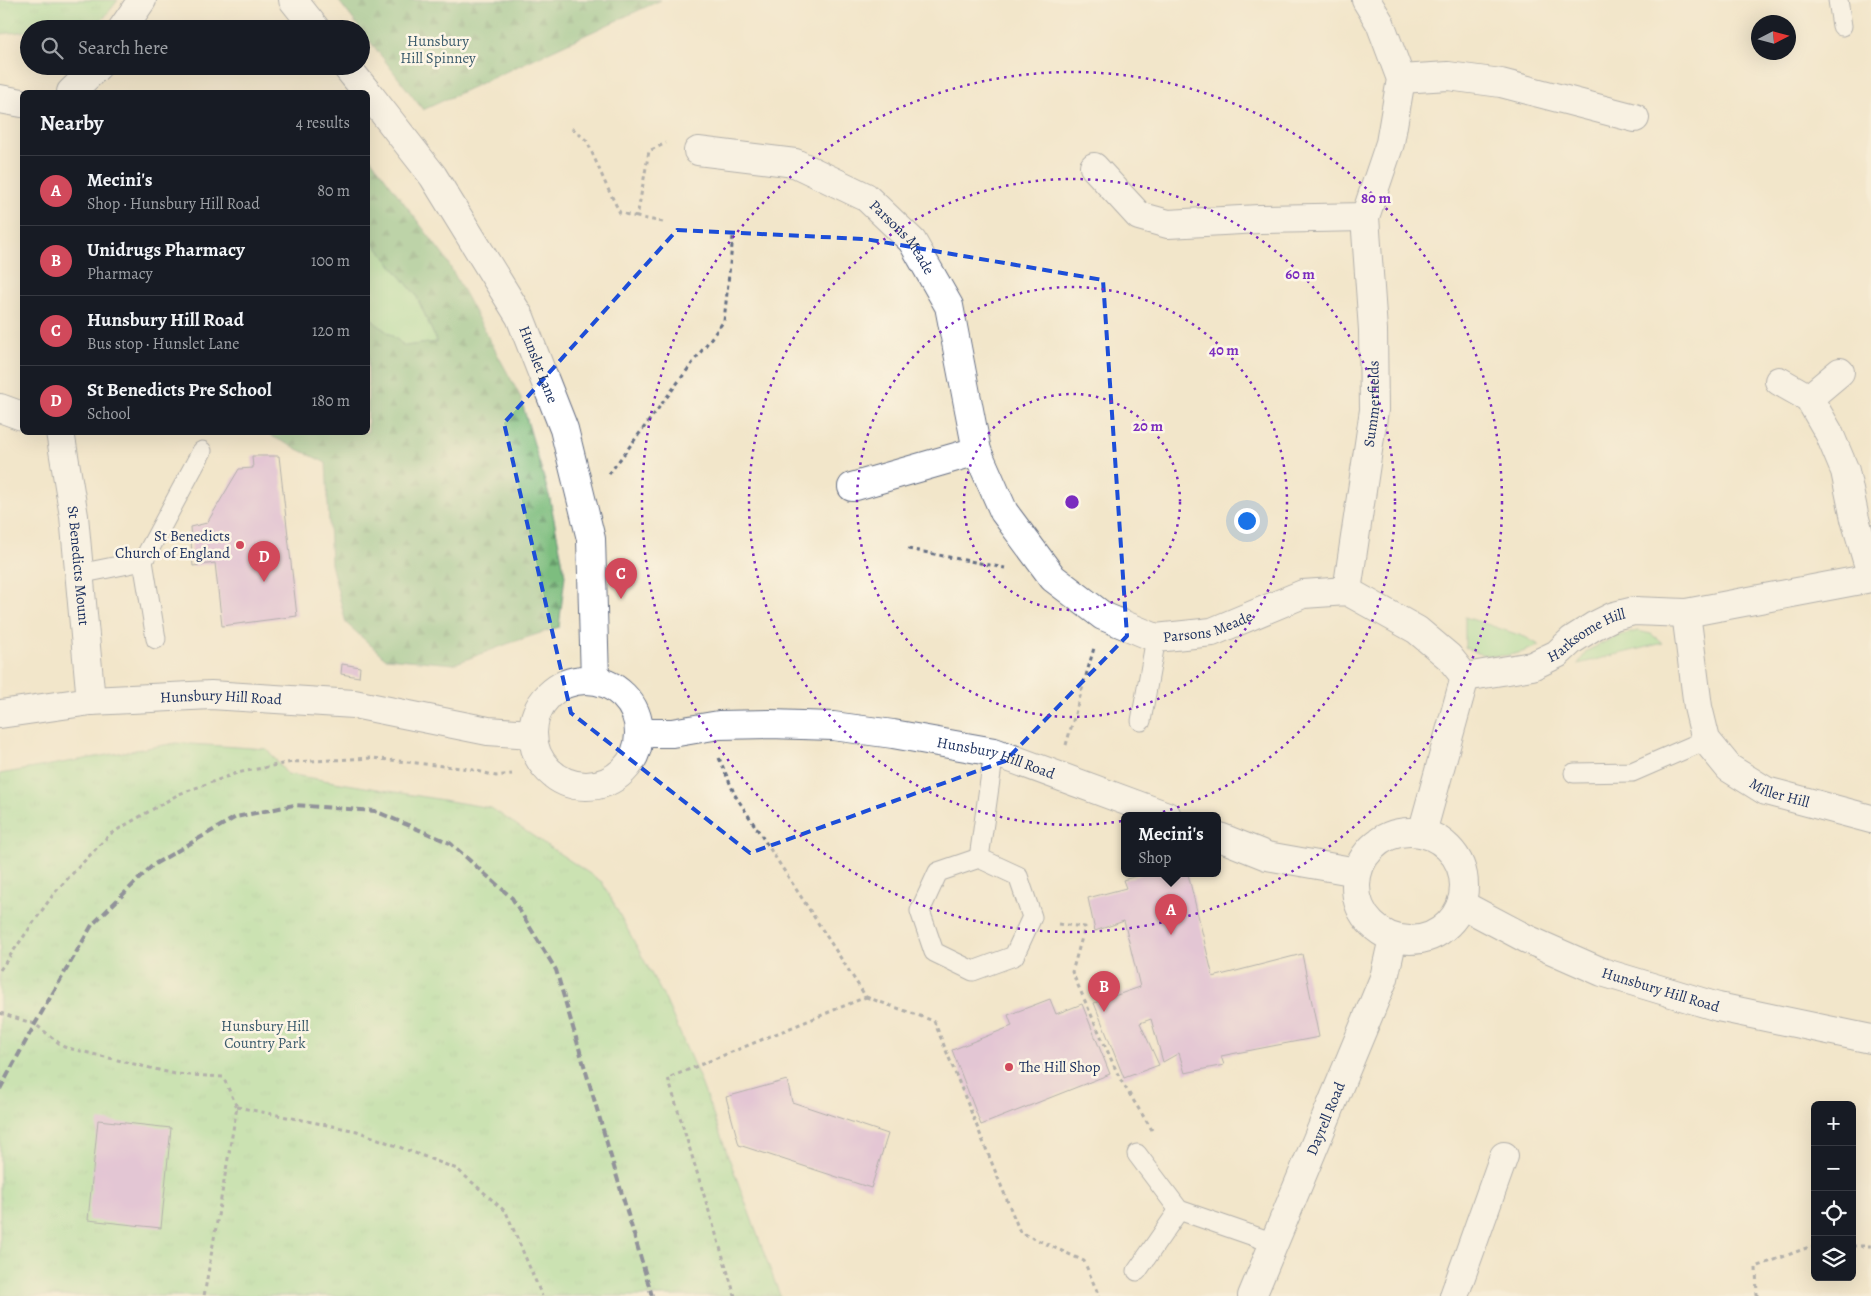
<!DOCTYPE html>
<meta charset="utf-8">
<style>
:root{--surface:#171b24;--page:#20242c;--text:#f1f3f6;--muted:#9ea1a6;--line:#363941;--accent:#d1495b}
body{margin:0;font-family:Alegreya,serif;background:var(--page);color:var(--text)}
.controls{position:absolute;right:15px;bottom:15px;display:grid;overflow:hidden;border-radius:8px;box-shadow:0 5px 20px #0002}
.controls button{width:45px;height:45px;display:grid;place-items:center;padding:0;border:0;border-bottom:1px solid var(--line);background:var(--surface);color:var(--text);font:25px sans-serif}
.compass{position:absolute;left:1751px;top:15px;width:45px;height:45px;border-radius:50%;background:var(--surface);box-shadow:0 5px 20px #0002;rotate:84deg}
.you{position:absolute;left:1246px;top:520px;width:18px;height:18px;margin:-12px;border:4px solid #fff;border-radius:50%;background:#1a73e8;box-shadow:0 0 0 8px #1a73e833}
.badge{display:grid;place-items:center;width:32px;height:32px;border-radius:50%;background:var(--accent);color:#fff;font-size:16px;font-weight:700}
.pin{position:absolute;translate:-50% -41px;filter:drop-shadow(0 1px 2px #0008)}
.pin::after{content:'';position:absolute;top:26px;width:18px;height:15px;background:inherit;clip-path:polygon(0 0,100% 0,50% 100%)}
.popup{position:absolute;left:1121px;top:812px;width:100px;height:65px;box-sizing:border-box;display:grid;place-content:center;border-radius:8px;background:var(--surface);filter:drop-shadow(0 1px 4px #0005);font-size:16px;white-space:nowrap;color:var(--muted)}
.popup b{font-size:19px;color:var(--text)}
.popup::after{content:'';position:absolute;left:50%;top:100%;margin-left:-10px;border:10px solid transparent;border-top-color:var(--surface)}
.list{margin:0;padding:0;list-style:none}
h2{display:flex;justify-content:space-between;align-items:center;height:65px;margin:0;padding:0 20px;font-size:21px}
h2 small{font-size:16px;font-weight:400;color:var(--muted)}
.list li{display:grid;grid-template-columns:32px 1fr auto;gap:15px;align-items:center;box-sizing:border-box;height:70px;padding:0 20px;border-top:1px solid var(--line)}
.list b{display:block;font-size:19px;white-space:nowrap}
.list p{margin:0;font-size:16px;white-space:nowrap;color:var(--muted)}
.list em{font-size:16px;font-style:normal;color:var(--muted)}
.icon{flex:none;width:28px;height:28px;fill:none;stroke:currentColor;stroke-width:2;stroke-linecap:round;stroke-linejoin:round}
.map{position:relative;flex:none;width:1871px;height:1296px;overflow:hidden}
.search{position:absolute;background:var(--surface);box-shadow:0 5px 20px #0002;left:20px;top:20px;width:350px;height:55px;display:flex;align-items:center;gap:12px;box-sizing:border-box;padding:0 18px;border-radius:28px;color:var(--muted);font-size:19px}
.panel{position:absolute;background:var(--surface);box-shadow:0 5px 20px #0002;left:20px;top:90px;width:350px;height:345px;border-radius:8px}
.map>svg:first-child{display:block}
</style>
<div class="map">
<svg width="1871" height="1296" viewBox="0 0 1871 1296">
<defs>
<pattern id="forest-firs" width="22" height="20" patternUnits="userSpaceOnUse" patternTransform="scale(1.25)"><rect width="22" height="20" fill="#7dbd7f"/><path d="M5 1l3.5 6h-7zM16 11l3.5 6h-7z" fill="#669a6b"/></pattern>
<pattern id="park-tufts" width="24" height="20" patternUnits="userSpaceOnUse" patternTransform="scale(1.25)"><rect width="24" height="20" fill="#9cde96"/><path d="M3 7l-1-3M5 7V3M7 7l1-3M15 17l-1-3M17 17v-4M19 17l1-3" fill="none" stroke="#86bf84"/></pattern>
</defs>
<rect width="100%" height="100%" fill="#fcf5e5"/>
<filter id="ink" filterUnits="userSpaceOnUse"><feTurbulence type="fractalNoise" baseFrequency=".02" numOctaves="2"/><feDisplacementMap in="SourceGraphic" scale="10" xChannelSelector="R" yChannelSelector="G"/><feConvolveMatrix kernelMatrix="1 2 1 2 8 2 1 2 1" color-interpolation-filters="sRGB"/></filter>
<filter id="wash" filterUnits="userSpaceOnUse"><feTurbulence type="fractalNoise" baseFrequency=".0096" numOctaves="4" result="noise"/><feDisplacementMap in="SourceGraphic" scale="20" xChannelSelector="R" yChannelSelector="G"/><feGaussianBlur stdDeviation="1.12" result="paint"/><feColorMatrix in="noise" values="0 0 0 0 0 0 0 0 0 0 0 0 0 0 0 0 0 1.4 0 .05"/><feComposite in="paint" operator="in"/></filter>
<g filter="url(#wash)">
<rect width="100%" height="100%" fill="#f2e6ca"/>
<g fill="#9cde96" stroke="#5c867a">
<polygon points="368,238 371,240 416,295 437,342 405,346 373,321 368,311"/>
<path d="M1465 617 1525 637 1539 645C1516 657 1487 661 1465 647Z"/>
<polygon points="1638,631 1651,634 1663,643 1578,664 1587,651 1617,636"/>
</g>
<g fill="url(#forest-firs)" stroke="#4c766e">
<polygon points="338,0 661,0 423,110"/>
<polygon points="368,155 446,259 520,396 550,499 565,575 559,627 510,643 454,664 385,658 346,623 331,564 326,463 273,437 270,433 368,432 368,311 373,321 405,346 437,342 416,295 371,240 368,238"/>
</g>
<g fill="url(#park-tufts)" stroke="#5c867a">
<polygon points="0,0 118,0 95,29 29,29 29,31 0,34"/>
<polygon points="175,743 267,749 287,774 491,808 602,882 666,1001 699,1077 780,1296 0,1296 0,774"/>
</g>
<g id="blocks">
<g fill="#d19fe0">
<polygon points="252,456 279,456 297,616 222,626 215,563 193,566 190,527 207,523 239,469 253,468"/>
<polygon points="342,664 360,667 359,677 341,674"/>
<polygon points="1143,874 1188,874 1213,977 1302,954 1319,1037 1221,1056 1224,1065 1185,1073 1179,1053 1163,1062 1151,1019 1140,1023 1159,1065 1124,1078 1094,1003 1140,987 1124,921 1095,931 1088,898 1126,888 1123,880"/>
<polygon points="1050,999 1056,1014 1082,1004 1110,1074 981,1125 952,1050 1012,1026 1008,1015"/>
<polygon points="787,1080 792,1102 888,1134 871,1188 739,1145 726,1097"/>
<polygon points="98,1120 171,1128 161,1228 88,1220"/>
</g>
</g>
</g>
<g filter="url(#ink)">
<use href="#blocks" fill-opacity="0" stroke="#666f84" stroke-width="1"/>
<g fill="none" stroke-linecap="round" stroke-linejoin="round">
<defs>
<g id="service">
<polyline points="1838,0 1842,26"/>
<polyline points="143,561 156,639"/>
<polyline points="79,574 143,561 202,451"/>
<polyline points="1141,721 1156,638"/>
<polyline points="1574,773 1632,772 1706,740"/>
<polygon points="979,858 1018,876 1032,917 1014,956 973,971 934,952 920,911 938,872"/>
<polyline points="979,858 994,752"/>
<polyline points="1137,1154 1179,1210 1274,1243"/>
<polyline points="1137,1271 1179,1210"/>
</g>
<g id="minor">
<polyline points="122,29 142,0"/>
<polyline points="1401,79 1448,76 1501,83 1635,118"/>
<polyline points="71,92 98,66"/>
<polyline points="0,99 22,103"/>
<path id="s1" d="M698 151 795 163 866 197 912 241 949 306 977 451 1004 512 1053 578 1103 616 1156 638 1212 632 1303 594 1347 591 1417 630 1449 657 1465 677"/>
<polyline points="1094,167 1139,216 1168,224 1259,219 1365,217"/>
<polyline points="1779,381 1809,398 1829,433 1845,471 1855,519 1871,574"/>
<polyline points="1809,398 1840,372"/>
<polyline points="0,408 22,416"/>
<path id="s2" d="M60 432 74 516 91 701"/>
<polyline points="852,487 977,451"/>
<path id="s3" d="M1347 591 1374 410 1373 330 1365 217 1390 143 1401 79 1380 23 1366 0"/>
<path id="s4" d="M1686 613 1698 707 1706 740 1729 768 1766 791 1871 819"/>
<path id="s5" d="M1465 677 1532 666 1557 654 1572 640 1594 626 1614 616 1634 611 1686 613 1871 578"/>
<polyline points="1422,833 1465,677"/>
<path id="s6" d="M1252 1296 1384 978 1393 938"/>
<polyline points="1454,1296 1504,1156"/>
</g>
<g id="tertiary">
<polyline points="293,0 316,29"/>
<polyline points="346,66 367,92"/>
<path id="s7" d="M368 93 433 176 520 317 564 429 591 539 595 680"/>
<circle cx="586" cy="733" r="53"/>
<path id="s8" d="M0 714 91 701 211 695 354 704 488 731 532 734"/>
<path id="s9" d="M639 733H672L719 725 770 724 833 726 893 734 994 752 1167 816"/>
<circle cx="1410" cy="886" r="54"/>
<polyline points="1217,836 1267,856 1357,872"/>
<path id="s10" d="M1461 904 1527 939 1602 972 1718 1007 1871 1039"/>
</g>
</defs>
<use href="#service" stroke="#666f84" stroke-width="21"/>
<use href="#minor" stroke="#666f84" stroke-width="30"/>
<use href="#tertiary" stroke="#666f84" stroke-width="30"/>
<g stroke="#666f84" stroke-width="3" stroke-dasharray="4 4" stroke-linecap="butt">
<polyline points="572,128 587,141 607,187 620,213 637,217"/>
<polyline points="663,222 637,217 649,151 666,143"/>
<polyline points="609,474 724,321 733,236"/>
<polyline points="908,549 1005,568"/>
<polyline points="1066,745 1094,648"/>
<polyline points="719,758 735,795 866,997 668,1078 735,1296"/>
<polyline points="1058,924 1085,927 1072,972 1120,1079 1152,1130"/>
<polyline points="0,970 55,892 110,834 179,794 237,773 292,762 372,758 470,769 496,776 512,774"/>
<polyline points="866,997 934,1021 1020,1232 1084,1261 1099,1296"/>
<polyline points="0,1013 35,1024 64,1047 175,1074 223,1077 237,1107 204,1296"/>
<polyline points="237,1107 357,1131 457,1169 506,1212 542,1296"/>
<polyline points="1852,1246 1871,1246"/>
<polyline points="1757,1296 1756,1267 1809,1247 1815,1247"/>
</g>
<use href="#service" stroke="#fff" stroke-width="19"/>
<use href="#minor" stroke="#fff" stroke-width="28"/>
<use href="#tertiary" stroke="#fff" stroke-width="28"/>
<polyline stroke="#1b2f5e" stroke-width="4" stroke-dasharray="8 4" stroke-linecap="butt" points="0,1089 35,1024 92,925 153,865 236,817 294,805 375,811 450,843 512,898 556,970 652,1296"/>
</g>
</g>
<path d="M0 0H1871V1296H0ZM677 230 865 239 1103 280 1127 636 1005 761 750 853 571 713 504 423Z" fill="#f2e6ca" fill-opacity=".55" fill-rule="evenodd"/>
<path fill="none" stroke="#1d4ed8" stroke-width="4" stroke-dasharray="10 6" stroke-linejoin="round" d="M677 230 865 239 1103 280 1127 636 1005 761 750 853 571 713 504 423Z"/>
<g fill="none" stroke="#7b2cbf" stroke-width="2.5" stroke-dasharray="2.5 5">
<circle cx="1072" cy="502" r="108"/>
<circle cx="1072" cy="502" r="215"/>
<circle cx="1072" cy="502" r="323"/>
<circle cx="1072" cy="502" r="430"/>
</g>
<g fill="#d1495b" stroke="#fcf5e5" stroke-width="2">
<circle cx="240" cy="545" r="5"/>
<circle cx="1009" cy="1067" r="5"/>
</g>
<g text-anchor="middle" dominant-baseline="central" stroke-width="5" stroke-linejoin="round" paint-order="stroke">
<g font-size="15" fill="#3b5b6c" stroke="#fcf5e5">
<text x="438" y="41">Hunsbury<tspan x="438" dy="17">Hill Spinney</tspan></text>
<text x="265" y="1026">Hunsbury Hill<tspan x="265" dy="17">Country Park</tspan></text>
</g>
<g font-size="15" fill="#1b2f5e" stroke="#fcf5e5">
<text stroke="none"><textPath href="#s1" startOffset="231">Parsons Meade</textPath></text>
<text stroke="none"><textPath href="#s7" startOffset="322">Hunslet Lane</textPath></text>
<text stroke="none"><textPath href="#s3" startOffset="189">Summerfields</textPath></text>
<text stroke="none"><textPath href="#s2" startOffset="135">St Benedicts Mount</textPath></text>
<text stroke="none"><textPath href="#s1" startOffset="785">Parsons Meade</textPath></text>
<text stroke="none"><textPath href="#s5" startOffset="131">Harksome Hill</textPath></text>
<text stroke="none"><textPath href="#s8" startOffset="222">Hunsbury Hill Road</textPath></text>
<text stroke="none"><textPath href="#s9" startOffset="361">Hunsbury Hill Road</textPath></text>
<text stroke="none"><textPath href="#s4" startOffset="222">Miller Hill</textPath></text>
<text stroke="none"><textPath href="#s10" startOffset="218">Hunsbury Hill Road</textPath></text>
<text stroke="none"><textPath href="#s6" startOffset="192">Dayrell Road</textPath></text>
</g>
<g font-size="15" fill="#1b2f5e" stroke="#fcf5e5" text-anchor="end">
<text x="230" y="536">St Benedicts<tspan x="230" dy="17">Church of England</tspan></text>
<text x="1019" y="1067" text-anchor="start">The Hill Shop</text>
</g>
</g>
<circle cx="1072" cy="502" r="8" fill="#7b2cbf" stroke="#fcf5e5" stroke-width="2.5"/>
<g font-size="15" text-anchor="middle" font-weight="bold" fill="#7b2cbf" stroke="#fcf5e5" stroke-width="5" stroke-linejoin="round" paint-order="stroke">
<text x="1376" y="203">80 m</text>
<text x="1300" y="279">60 m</text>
<text x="1224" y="355">40 m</text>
<text x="1148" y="431">20 m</text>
</g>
</svg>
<div class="controls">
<button>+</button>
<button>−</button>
<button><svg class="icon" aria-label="locate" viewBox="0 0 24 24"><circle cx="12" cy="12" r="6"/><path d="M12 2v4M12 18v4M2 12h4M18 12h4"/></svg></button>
<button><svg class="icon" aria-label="layers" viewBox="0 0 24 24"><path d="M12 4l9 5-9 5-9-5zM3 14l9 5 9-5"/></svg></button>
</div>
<svg class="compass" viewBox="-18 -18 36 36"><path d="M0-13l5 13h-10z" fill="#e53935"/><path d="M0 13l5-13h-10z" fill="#9ea1a6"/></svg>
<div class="you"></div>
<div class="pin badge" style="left:1171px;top:935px">A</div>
<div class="popup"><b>Mecini's</b>Shop</div>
<div class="pin badge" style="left:1104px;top:1012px">B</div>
<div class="pin badge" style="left:621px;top:599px">C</div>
<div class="pin badge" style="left:264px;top:582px">D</div>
<div class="search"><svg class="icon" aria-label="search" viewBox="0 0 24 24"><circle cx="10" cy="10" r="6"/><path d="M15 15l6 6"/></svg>Search here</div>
<section class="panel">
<h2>Nearby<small>4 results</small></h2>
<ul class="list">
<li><span class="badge">A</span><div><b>Mecini's</b><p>Shop · Hunsbury Hill Road</p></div><em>80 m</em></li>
<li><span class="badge">B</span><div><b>Unidrugs Pharmacy</b><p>Pharmacy</p></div><em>100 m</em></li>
<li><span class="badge">C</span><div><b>Hunsbury Hill Road</b><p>Bus stop · Hunslet Lane</p></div><em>120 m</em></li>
<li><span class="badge">D</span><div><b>St Benedicts Pre School</b><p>School</p></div><em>180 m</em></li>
</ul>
</section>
</div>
